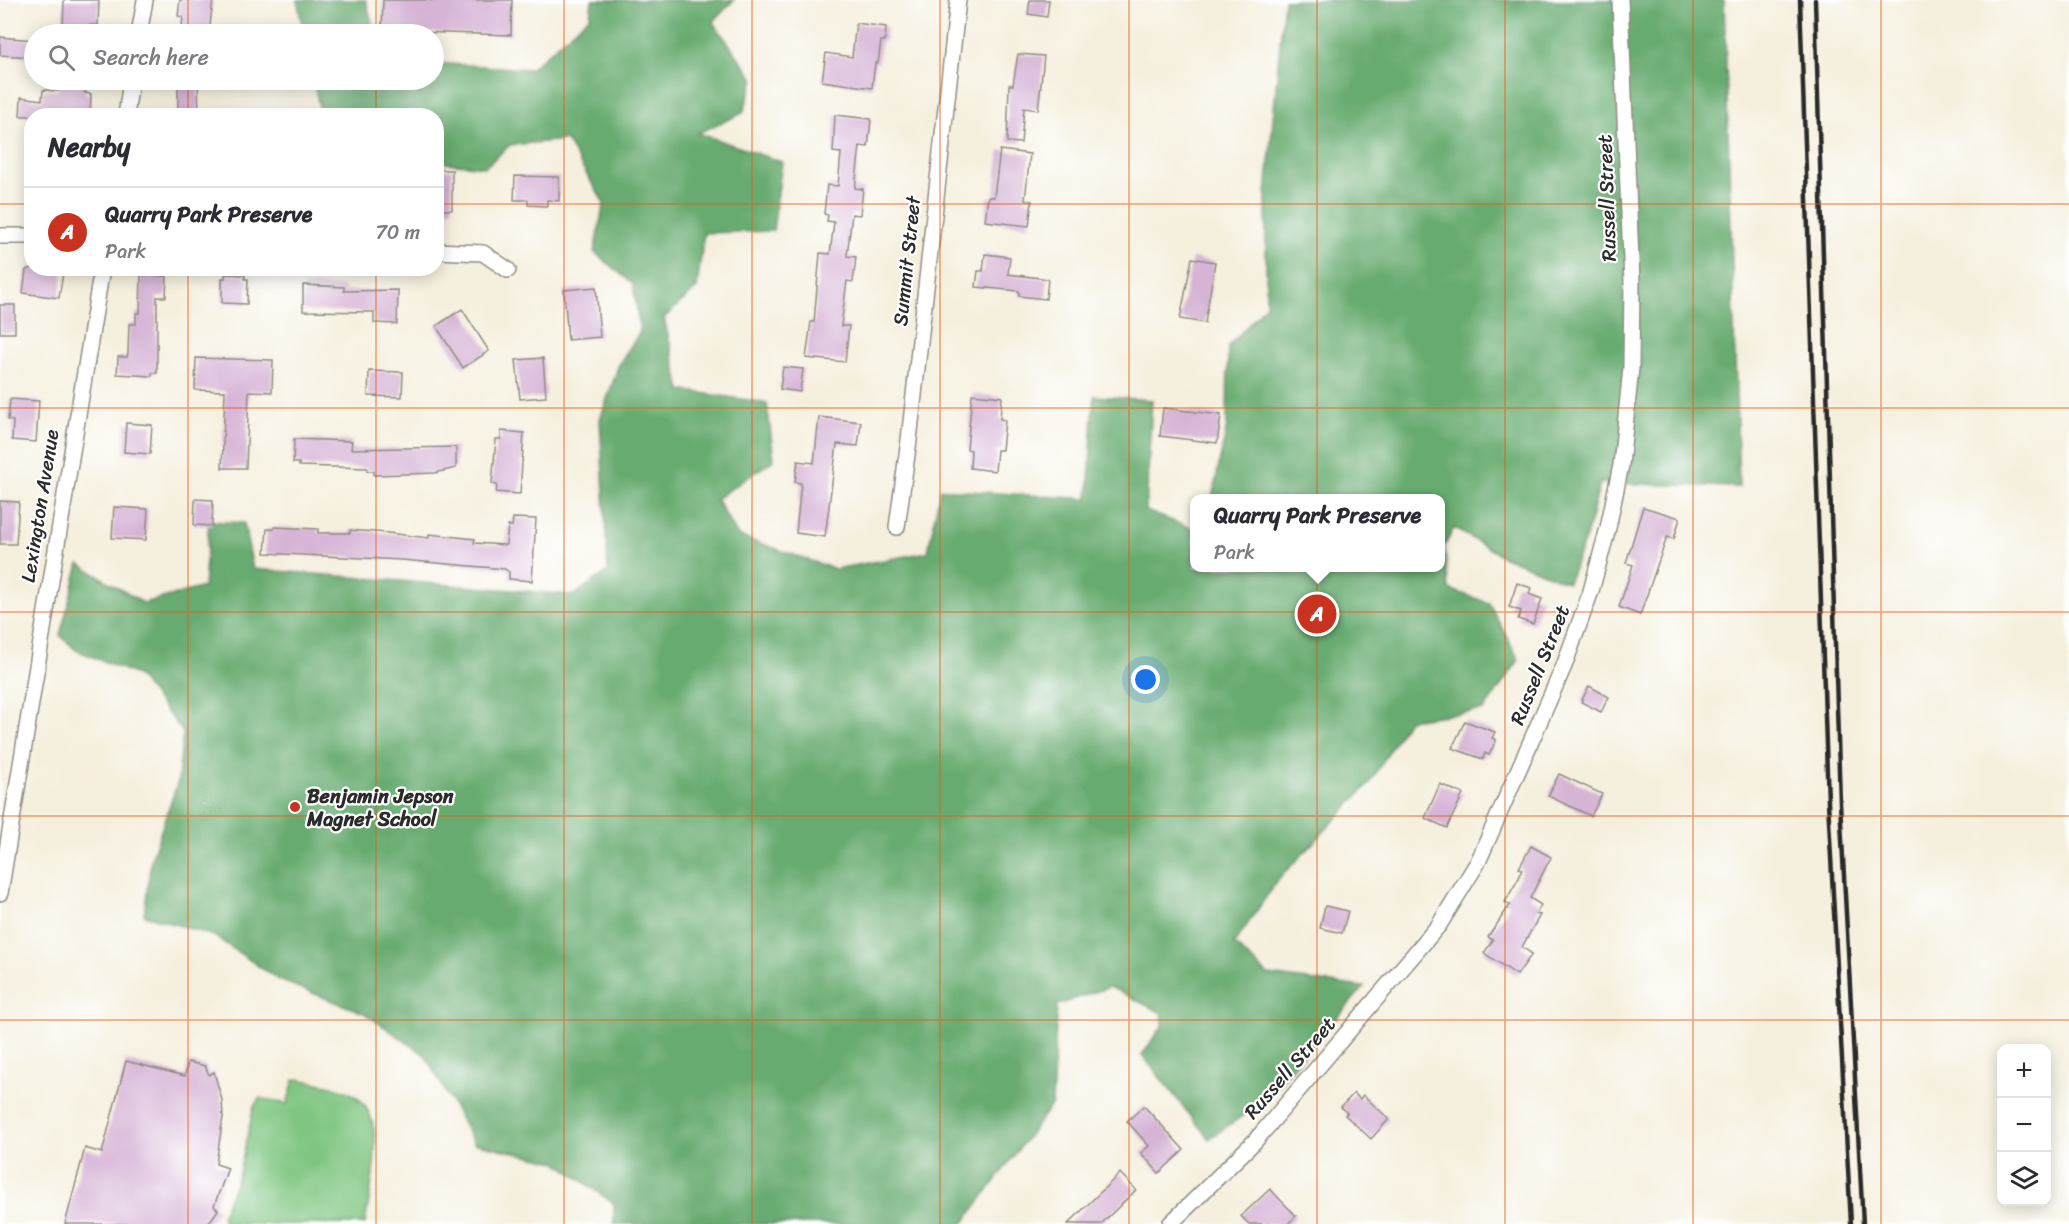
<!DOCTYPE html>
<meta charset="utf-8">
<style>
:root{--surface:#fff;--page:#f7f7f7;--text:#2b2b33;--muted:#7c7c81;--line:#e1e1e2;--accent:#c8321e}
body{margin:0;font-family:Sriracha,sans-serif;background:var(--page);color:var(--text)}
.controls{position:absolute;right:18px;bottom:18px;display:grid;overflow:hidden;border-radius:12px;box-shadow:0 3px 15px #0003}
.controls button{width:54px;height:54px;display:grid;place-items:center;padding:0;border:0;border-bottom:2px solid var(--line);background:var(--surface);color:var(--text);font:30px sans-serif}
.you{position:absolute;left:1146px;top:680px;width:21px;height:21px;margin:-15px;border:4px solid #fff;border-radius:50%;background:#1a73e8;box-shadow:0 0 0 9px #1a73e833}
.badge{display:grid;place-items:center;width:39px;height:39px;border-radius:50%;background:var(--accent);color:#fff;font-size:20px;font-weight:700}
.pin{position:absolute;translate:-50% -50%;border:3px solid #fff;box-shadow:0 2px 6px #0006}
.popup{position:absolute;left:1190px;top:494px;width:255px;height:78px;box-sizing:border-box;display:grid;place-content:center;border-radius:12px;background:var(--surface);filter:drop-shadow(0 2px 4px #0005);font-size:20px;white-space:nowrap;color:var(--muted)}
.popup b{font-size:22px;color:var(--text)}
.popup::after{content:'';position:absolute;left:50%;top:100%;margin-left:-12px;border:12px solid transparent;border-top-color:var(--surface)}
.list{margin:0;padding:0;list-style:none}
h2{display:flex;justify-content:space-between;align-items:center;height:78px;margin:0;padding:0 24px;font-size:26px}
h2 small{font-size:20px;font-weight:400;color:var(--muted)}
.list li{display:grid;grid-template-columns:39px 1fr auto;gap:18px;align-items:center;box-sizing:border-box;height:90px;padding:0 24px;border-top:2px solid var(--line)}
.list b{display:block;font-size:22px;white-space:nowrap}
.list p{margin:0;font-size:20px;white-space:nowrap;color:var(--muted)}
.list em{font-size:20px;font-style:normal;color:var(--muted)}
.icon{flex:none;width:33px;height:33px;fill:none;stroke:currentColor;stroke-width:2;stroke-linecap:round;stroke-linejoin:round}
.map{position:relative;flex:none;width:2069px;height:1224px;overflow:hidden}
.search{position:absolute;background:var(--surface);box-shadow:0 3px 15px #0003;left:24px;top:24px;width:420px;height:66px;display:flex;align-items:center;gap:15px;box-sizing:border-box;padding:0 21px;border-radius:33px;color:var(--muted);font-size:22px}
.panel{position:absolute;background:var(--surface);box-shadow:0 3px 15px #0003;left:24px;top:108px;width:420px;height:168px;border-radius:24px}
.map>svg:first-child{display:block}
</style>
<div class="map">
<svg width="2069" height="1224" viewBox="0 0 2069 1224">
<rect width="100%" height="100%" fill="#fff"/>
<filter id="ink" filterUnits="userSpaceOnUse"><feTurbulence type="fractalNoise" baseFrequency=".0167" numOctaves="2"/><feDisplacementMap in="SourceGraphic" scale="12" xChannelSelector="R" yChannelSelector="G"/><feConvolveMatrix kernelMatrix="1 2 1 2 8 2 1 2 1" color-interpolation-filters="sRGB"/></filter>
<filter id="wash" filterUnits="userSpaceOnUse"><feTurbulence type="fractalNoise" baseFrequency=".008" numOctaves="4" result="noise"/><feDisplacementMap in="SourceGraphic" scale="24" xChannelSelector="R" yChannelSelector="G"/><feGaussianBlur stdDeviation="1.35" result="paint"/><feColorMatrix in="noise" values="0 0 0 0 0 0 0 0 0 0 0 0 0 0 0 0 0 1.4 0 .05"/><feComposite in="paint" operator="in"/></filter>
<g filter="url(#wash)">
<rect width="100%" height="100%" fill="#f5efdd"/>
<path fill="#80c682" stroke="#567856" stroke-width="1.5" d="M298 1079C315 1083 337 1085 352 1094 391 1117 370 1186 365 1224H225L222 1215 239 1174 254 1106 260 1098 287 1104 294 1080Z"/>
<g fill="#68ab70" stroke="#4a6b4e" stroke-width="1.5">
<polygon points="297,0 366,0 375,34 304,34"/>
<polygon points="592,0 734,0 713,22 754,79 743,113 698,133 782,162 773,231 704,233 697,288 664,318 681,390 767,403 774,460 716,499 738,536 835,569 928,552 940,489 1088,499 1094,396 1152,400 1146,511 1194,529 1194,568 1440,568 1440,498 1212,498 1227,426 1228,347 1266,305 1266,195 1284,0 1724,0 1739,487 1600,483 1587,534 1568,583 1502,556 1454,528 1444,547 1449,589 1489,603 1519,660 1484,710 1408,720 1369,784 1277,881 1234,944 1268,975 1364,987 1264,1101 1209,1139 1142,1055 1163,1025 1162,1013 1110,987 1057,1005 1052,1104 963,1224 614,1224 614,1204 556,1162 474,1143 425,1055 364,1013 279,980 214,936 144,915 151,860 178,781 183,732 137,675 76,650 60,635 79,564 143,603 204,587 209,521 244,523 253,569 574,595 608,571 600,419 619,364 640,332 633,284 594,252 604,203 566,140 510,145 485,167 437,162 436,116 321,115 313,80 434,80 434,63 530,69 590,16"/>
</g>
<g id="blocks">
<g fill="#d6b4d6">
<polygon points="64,0 99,0 98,25 63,27"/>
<polygon points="180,0 213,0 209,34 181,34 183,17 178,16"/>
<polygon points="383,0 512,0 511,35 382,31"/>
<polygon points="1030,0 1049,0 1047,17 1028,14"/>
<polygon points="856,23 886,27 885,41 881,41 878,63 875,63 872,88 822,81 826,53 852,57"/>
<polygon points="0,37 34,40 33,57 0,55"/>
<polygon points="1018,54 1044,56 1038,110 1024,108 1021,143 1007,142 1009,85 1013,85"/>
<polygon points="58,80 86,80 85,93 91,94 90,116 20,116 21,97 42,100 43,90 58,91"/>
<polygon points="178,80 198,80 199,116 178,116"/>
<polygon points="835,115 871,119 868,147 860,146 855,188 863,189 860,215 852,214 847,256 856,257 853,282 847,281 841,326 849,326 845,362 806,358 811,322 814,322 820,253 830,254 834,222 827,221 828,215 824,214 827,185 838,186 841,153 833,152"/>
<polygon points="1000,150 1030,154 1025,200 1032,201 1029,226 985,221 988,197 994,197"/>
<rect x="436" y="170" width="16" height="40"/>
<polygon points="515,176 559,177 559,201 547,200 547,206 528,205 528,200 514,200"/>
<polygon points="985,254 1010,257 1008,274 1048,279 1046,299 1019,296 1019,291 976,287 978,271 983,271"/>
<polygon points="1192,258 1215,262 1205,323 1180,319"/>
<polygon points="31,268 63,273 59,298 23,293 26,270"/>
<polygon points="225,274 245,275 245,279 248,279 247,304 222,303 222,278 225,278"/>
<polygon points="141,275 167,276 166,297 157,297 157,373 152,373 152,376 117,374 118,357 127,357 128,353 129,324 136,324 136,313 140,313"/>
<polygon points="303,285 344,287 344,291 398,290 397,324 374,323 374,312 303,311"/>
<polygon points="596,287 600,337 568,340 564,290"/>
<rect x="0" y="305" width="15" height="28"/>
<polygon points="462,309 489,351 463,368 436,326"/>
<polygon points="196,358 273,360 272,392 249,391 246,468 222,468 225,391 195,390"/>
<polygon points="543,358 546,397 520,399 516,360"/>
<polygon points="783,367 803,369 800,392 780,389"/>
<polygon points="369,371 403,372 402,397 368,396"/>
<polygon points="972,394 1002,397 1000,419 1005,420 1002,450 997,450 995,471 970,468 971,450 967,449"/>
<polygon points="10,399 39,401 36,442 12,440 13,421 8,420"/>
<polygon points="1163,408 1221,415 1217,443 1160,436"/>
<polygon points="819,417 861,422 858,446 837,444 825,537 796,533 801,483 795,482 798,461 814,463"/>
<polygon points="126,423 152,425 150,454 124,452"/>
<polygon points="501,431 524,433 520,494 496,492 497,485 492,484 496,439 501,439"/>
<polygon points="294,439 352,441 351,449 456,447 456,468 435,473 374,475 374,471 367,471 367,468 299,466 299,463 293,463"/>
<polygon points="195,499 213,500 212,526 194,525"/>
<polygon points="0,501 19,502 16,544 0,544"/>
<polygon points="114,507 148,509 146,540 112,538"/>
<polygon points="1643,507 1680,518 1674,539 1667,537 1640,615 1619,607 1633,565 1626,563"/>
<polygon points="513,518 536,519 532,581 509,579 509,572 505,569 402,560 265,553 267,529 274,529 274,527 318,529 318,533 350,533 350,530 388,533 429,538 429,534 475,539 474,543 506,545 508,526 512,526"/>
<polygon points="1517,583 1531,588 1529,594 1542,599 1533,624 1518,619 1521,611 1509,607"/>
<polygon points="1589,686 1609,697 1601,712 1581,702"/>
<polygon points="1465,721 1495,732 1492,738 1496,740 1489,755 1485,753 1483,759 1452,748"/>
<polygon points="1559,774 1602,794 1591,816 1548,796"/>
<polygon points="1440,784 1463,794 1447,828 1425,818"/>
<polygon points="1531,846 1551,857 1530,898 1541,905 1536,914 1540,915 1522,947 1532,954 1517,975 1484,953 1493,940 1488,937 1510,905 1505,902 1519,878 1522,869 1519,868"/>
<polygon points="1325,906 1348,911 1342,933 1320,928"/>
<polygon points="126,1061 185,1076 188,1062 205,1066 209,1075 214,1072 222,1100 223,1117 216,1164 228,1168 214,1206 218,1210 208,1224 65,1224 85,1148 102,1153"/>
<polygon points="1354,1093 1360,1099 1363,1095 1389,1119 1371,1139 1345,1115 1347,1113 1341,1107"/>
<polygon points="1144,1106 1184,1150 1159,1173 1141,1153 1149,1146 1127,1121"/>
<polygon points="1120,1173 1136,1190 1101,1224 1068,1224"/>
<polygon points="1270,1189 1296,1216 1288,1224 1249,1224 1241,1216"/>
</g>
</g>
</g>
<g filter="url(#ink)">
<use href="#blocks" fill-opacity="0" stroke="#908d84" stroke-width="1.5"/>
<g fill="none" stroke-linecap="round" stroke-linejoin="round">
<defs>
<g id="minor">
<polyline points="139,34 145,0"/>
<polyline points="126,116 131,80"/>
<polyline points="0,236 32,236"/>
<polyline points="436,251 483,253 508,270"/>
<polyline points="897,527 909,440 958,0"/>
<polyline points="0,893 102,268"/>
<polyline points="1170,1224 1255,1141 1439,925 1478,862 1564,666 1591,591 1608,528 1621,465 1631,368 1632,283 1620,0"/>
</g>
</defs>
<use href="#minor" stroke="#908d84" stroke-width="18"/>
<use href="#minor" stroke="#fff" stroke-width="15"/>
<g stroke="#2b2b2b" stroke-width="4.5">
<polyline points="1800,0 1828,802 1851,1224"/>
<polyline points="1815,0 1840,803 1863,1224"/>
</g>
</g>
</g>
<path fill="none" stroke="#e8590c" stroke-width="1.5" stroke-opacity="0.55" d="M188 0V34M376 0V34M564 0V1224M752 0V1224M940 0V1224M1129 0V1224M1317 0V1224M1505 0V1224M1693 0V1224M1881 0V1224M188 80V116M376 80V116M0 204H32M436 204H2069M188 268V1224M376 268V1224M0 408H2069M0 612H2069M0 816H2069M0 1020H2069"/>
<circle fill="#c8321e" stroke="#fff" stroke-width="2" cx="295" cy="807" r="6"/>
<g text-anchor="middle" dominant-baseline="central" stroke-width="4.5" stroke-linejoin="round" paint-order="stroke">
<g font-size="20" fill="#2b2b2b" stroke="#fff">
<text transform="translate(1607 198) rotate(-92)">Russell Street</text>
<text transform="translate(907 261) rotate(-84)">Summit Street</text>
<text transform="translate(40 506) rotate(-81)">Lexington Avenue</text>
<text transform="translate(1540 665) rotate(-68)">Russell Street</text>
<text transform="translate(1290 1068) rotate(-49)">Russell Street</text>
</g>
<g font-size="20" font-weight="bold" fill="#2b2b2b" stroke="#fff" text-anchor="start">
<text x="307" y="796">Benjamin Jepson<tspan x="307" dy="23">Magnet School</tspan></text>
</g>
</g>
</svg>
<div class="controls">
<button>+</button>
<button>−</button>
<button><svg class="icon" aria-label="layers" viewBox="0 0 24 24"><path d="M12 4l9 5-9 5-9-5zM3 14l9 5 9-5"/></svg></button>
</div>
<div class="you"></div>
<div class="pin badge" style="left:1317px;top:614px">A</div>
<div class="popup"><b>Quarry Park Preserve</b>Park</div>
<div class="search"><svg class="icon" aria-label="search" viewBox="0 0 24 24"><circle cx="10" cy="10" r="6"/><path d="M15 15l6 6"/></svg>Search here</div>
<section class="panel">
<h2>Nearby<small></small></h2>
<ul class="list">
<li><span class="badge">A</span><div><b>Quarry Park Preserve</b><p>Park</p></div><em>70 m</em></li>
</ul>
</section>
</div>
